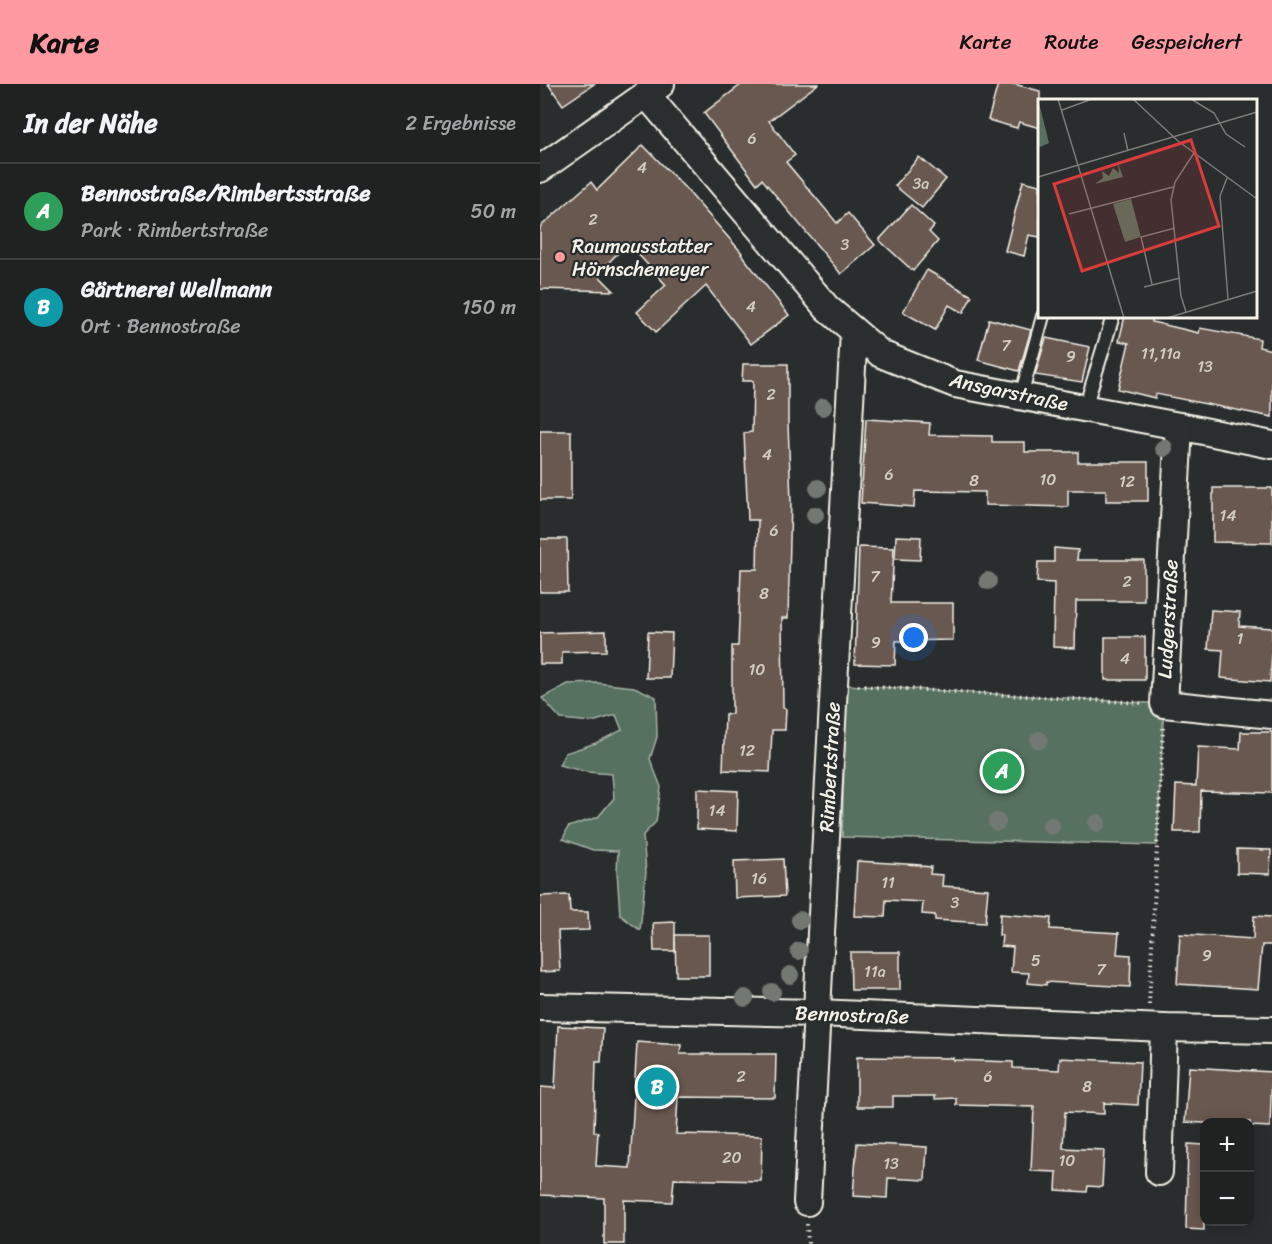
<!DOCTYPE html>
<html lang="de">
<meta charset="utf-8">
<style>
:root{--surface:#202222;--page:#2d2f2f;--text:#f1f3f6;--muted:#a2a4a5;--line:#3d3f40;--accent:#ff9aa2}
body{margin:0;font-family:Sriracha,sans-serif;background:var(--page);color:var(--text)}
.controls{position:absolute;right:18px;bottom:18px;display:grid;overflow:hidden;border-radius:12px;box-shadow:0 3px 15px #0003}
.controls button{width:54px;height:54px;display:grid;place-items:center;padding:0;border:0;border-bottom:2px solid var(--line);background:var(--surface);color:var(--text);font:30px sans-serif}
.you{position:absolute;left:374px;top:554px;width:21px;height:21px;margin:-15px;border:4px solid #fff;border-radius:50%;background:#1a73e8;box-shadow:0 0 0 9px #1a73e833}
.badge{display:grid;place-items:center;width:39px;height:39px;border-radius:50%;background:var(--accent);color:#fff;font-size:20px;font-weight:700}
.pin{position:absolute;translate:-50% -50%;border:3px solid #fff;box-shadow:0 2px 6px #0006}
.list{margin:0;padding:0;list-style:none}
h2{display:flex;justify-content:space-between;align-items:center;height:78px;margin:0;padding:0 24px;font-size:26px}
h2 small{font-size:20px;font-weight:400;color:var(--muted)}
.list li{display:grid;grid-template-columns:39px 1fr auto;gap:18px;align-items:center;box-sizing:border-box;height:96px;padding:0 24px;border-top:2px solid var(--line)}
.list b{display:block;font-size:22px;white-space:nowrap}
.list p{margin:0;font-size:20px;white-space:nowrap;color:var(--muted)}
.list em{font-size:20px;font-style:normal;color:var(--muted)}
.map{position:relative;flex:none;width:732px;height:1160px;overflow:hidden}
header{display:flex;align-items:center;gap:36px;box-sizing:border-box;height:84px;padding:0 30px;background:var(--accent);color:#111}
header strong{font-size:28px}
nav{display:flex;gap:33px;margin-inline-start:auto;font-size:21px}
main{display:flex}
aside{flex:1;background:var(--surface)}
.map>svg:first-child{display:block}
</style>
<header>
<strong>Karte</strong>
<nav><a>Karte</a><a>Route</a><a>Gespeichert</a></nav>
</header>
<main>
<aside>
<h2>In der Nähe<small>2 Ergebnisse</small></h2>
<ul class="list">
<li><span class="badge" style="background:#2e9e5b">A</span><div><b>Bennostraße/Rimbertsstraße</b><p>Park · Rimbertstraße</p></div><em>50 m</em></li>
<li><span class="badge" style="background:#0f9aa8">B</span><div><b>Gärtnerei Wellmann</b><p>Ort · Bennostraße</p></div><em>150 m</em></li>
</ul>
</aside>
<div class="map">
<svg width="732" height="1160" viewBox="0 0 732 1160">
<rect width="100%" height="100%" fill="#2a2d2e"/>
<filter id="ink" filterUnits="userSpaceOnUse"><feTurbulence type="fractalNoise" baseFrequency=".0167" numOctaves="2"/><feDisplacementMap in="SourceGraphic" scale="12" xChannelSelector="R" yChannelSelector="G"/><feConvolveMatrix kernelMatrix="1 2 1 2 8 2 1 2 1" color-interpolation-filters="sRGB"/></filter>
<g filter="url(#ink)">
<g fill="#56715f" stroke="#a5b1a4" stroke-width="1.5">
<polygon points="57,599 94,603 116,613 117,653 110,675 121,703 116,738 103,751 106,788 100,846 80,831 77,787 78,767 53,766 23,755 28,743 58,733 74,714 72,690 47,688 19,681 25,669 56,659 82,646 76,631 52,638 21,635 2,614 28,600"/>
<polygon points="306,601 624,620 617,761 302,753"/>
</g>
<g fill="#695950" stroke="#f4f1e8" stroke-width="1.5">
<polygon points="8,0 54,0 23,21"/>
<polygon points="202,0 278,0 229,37 255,71 246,78 297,139 308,129 335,161 301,190 222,95 217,100 164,29"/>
<polygon points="458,0 474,0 500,7 500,44 479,38 477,44 448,36"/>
<polygon points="103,61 145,104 202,169 201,170 249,231 211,260 166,202 116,248 97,228 126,201 88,159 57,190 74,207 0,205 0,143 51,98 57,106"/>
<polygon points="379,73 406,95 382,124 355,102"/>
<polygon points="483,97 500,101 500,153 489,151 484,172 465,167"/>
<polygon points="371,121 394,142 389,148 398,157 373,187 339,156"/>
<polygon points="387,186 432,212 423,229 409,221 395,246 363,228"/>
<polygon points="585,232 613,232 612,238 659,249 660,244 720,255 719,263 732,266 732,333 616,310 615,314 578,305 589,259 579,257"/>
<polygon points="449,235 491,246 479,287 438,276"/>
<polygon points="506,254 550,263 542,298 495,291"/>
<polygon points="203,280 248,280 248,340 251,417 248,534 242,534 243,624 246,625 245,646 232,646 230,688 183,686 185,630 192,630 192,562 198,562 201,485 217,485 218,436 208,436 204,349 212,348 213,297 202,297"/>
<polygon points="326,335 390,339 389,351 452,352 452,358 485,358 485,368 538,368 538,378 608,378 608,417 566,417 566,406 528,406 528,423 445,421 445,408 375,407 374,423 321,419"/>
<rect x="0" y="347" width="31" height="69"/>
<polygon points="673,404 732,404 732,459 673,458"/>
<polygon points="356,452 381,453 380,476 355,475"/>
<polygon points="0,455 27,455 28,508 0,508"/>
<polygon points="319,463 354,464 351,519 413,519 413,556 356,557 355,581 315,580"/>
<polygon points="514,464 538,466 537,476 604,476 604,517 536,517 535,564 513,563 514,499 497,498 498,478 514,478"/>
<polygon points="671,526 700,528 699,542 732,544 732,569 730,598 681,594 683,566 668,565"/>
<polygon points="66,547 66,567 22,568 22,580 0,580 0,549"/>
<polygon points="108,548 132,549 130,594 106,594"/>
<rect x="565" y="553" width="40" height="43"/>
<polygon points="701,648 732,648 732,709 661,707 660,748 634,748 636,701 656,702 658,663 700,665"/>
<polygon points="157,705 198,707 197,747 157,745"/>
<polygon points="697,765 731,766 730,790 697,789"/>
<polygon points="243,775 245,812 195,814 194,777"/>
<polygon points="317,777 381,781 381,782 391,783 390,790 403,791 402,802 448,805 445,839 395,836 395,831 382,830 383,818 346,816 345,833 314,832"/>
<polygon points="29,811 30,828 48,828 49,846 18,847 20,887 0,888 0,812"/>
<polygon points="460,830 511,834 510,845 579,849 577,870 591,871 590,903 506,898 506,901 488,899 489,889 471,888 473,863 461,862 462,851 459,851"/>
<polygon points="714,832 732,833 732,861 722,861 718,905 637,900 640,850 713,855"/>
<polygon points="135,838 135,867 114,867 113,839"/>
<polygon points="135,851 169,851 169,892 136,892"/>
<polygon points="310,868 360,868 360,906 311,906"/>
<polygon points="18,942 63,944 61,978 56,978 54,1048 58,1048 56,1082 90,1084 97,958 141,961 140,970 236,970 235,1014 138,1013 136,1050 222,1052 221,1097 134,1095 132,1118 84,1116 84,1160 64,1160 64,1114 0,1111 0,1003 15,1004"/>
<polygon points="317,973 413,974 413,976 473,978 473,984 519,986 520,974 600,978 598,1021 564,1019 564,1030 525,1028 523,1064 564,1066 562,1103 548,1102 547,1108 516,1106 517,1088 491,1087 494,1023 416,1021 416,1014 395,1015 395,1012 353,1012 353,1023 317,1023"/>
<polygon points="649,983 732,988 730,1043 710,1042 710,1038 664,1039 645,1038"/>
<polygon points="317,1059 387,1063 385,1096 348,1094 347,1114 313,1112"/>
<polygon points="648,1060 664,1061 664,1146 646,1145"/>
</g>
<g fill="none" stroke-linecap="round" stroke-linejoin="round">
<defs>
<g id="service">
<polyline points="481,312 503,232"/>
<polyline points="545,324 573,232"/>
</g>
<g id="minor">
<polyline points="106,10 287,224 341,270 415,300 639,342 732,361"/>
<polyline points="0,85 121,0"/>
<polyline points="639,342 624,620 732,631"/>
<polyline points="0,923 277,929 624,944 732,946"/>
<polyline points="619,1088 624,944"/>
<polyline points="267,1118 294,600 314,248"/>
</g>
</defs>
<use href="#service" stroke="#f4f1e8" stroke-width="16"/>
<use href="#minor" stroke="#f4f1e8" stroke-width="30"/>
<g stroke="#f4f1e8" stroke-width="4" stroke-dasharray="1.5 4.5" stroke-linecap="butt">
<polyline points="318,602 601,619"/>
<polyline points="609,921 623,644"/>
<polyline points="267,1140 268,1160"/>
</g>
<use href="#service" stroke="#2a2d2e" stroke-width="12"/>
<use href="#minor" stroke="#2a2d2e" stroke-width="26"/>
</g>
<g fill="#727972">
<circle cx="283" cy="323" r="9"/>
<circle cx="624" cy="364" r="9"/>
<circle cx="278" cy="404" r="9"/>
<circle cx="275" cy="431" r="9"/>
<circle cx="448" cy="497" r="9"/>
<circle cx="499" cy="656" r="9"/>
<circle cx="457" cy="738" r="9"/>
<circle cx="557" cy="739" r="9"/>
<circle cx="511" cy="742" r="9"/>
<circle cx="260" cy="836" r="9"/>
<circle cx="259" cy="867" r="9"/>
<circle cx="250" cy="891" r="9"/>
<circle cx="232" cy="908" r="9"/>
<circle cx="205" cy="914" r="9"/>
</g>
</g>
<circle fill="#ff9aa2" stroke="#2a2d2e" stroke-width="2" cx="20" cy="173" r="6"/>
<g text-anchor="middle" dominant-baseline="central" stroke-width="4.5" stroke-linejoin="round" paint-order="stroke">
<g font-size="16" fill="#d1cbc2">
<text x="212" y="54">6</text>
<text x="102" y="83">4</text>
<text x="381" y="99">3a</text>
<text x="53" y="135">2</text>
<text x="305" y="160">3</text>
<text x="211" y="222">4</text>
<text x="466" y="261">7</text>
<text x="621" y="269">11,11a</text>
<text x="531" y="272">9</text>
<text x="665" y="282">13</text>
<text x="231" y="310">2</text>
<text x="227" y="370">4</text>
<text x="349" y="390">6</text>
<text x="508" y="395">10</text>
<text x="434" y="396">8</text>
<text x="587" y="397">12</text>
<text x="688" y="431">14</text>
<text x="234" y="446">6</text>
<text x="335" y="492">7</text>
<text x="587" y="497">2</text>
<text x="224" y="509">8</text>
<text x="700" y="554">1</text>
<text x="336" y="558">9</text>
<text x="585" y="574">4</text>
<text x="217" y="585">10</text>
<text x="207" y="666">12</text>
<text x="177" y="726">14</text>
<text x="219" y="794">16</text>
<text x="348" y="798">11</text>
<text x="415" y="818">3</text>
<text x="667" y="871">9</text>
<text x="496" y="876">5</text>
<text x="561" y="885">7</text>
<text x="335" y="887">11a</text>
<text x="201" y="992">2</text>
<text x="448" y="992">6</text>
<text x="547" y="1002">8</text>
<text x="192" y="1073">20</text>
<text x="527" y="1076">10</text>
<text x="351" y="1079">13</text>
</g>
<g font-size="20" fill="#f4f1e8" stroke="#2a2d2e" text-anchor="start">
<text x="32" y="162">Raumausstatter<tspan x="32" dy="23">Hörnschemeyer</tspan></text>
</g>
<g font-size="20" fill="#f4f1e8" stroke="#2a2d2e">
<text transform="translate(469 308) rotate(12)">Ansgarstraße</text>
<text transform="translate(628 535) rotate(-87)">Ludgerstraße</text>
<text transform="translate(290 683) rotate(-87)">Rimbertstraße</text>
<text transform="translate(312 931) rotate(2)">Bennostraße</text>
</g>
</g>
<g transform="translate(498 15)">
<rect width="219" height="219" fill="#2a2d2e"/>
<path d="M0 0 11 44 0 49ZM80 64 85 78 57 85 65 79 64 72 71 77 75 69 81 74ZM93 100 103 138 87 143 75 105Z" fill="#56715f"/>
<path fill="none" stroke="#7b7b78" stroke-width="1.5" d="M20 0 86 219M95 0 140 42 219 100M153 0 176 14 188 35 207 48M24 11 54 0M86 34 90 52M0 78 219 13M189 79 182 97 190 200M31 115 135 88M114 185 103 138 137 129M106 188 142 179M148 213 143 197 133 101 137 83 156 54M129 219 219 192"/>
<path fill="#d93c3b" fill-opacity="0.15" stroke="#d93c3b" stroke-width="3" d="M153 41 181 127 44 172 16 85Z"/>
<rect width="219" height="219" fill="none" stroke="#f4f1e8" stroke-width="3"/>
</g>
</svg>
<div class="controls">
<button>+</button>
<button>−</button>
</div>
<div class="you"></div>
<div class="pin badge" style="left:462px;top:687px;background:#2e9e5b">A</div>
<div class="pin badge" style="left:117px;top:1003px;background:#0f9aa8">B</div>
</div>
</main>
